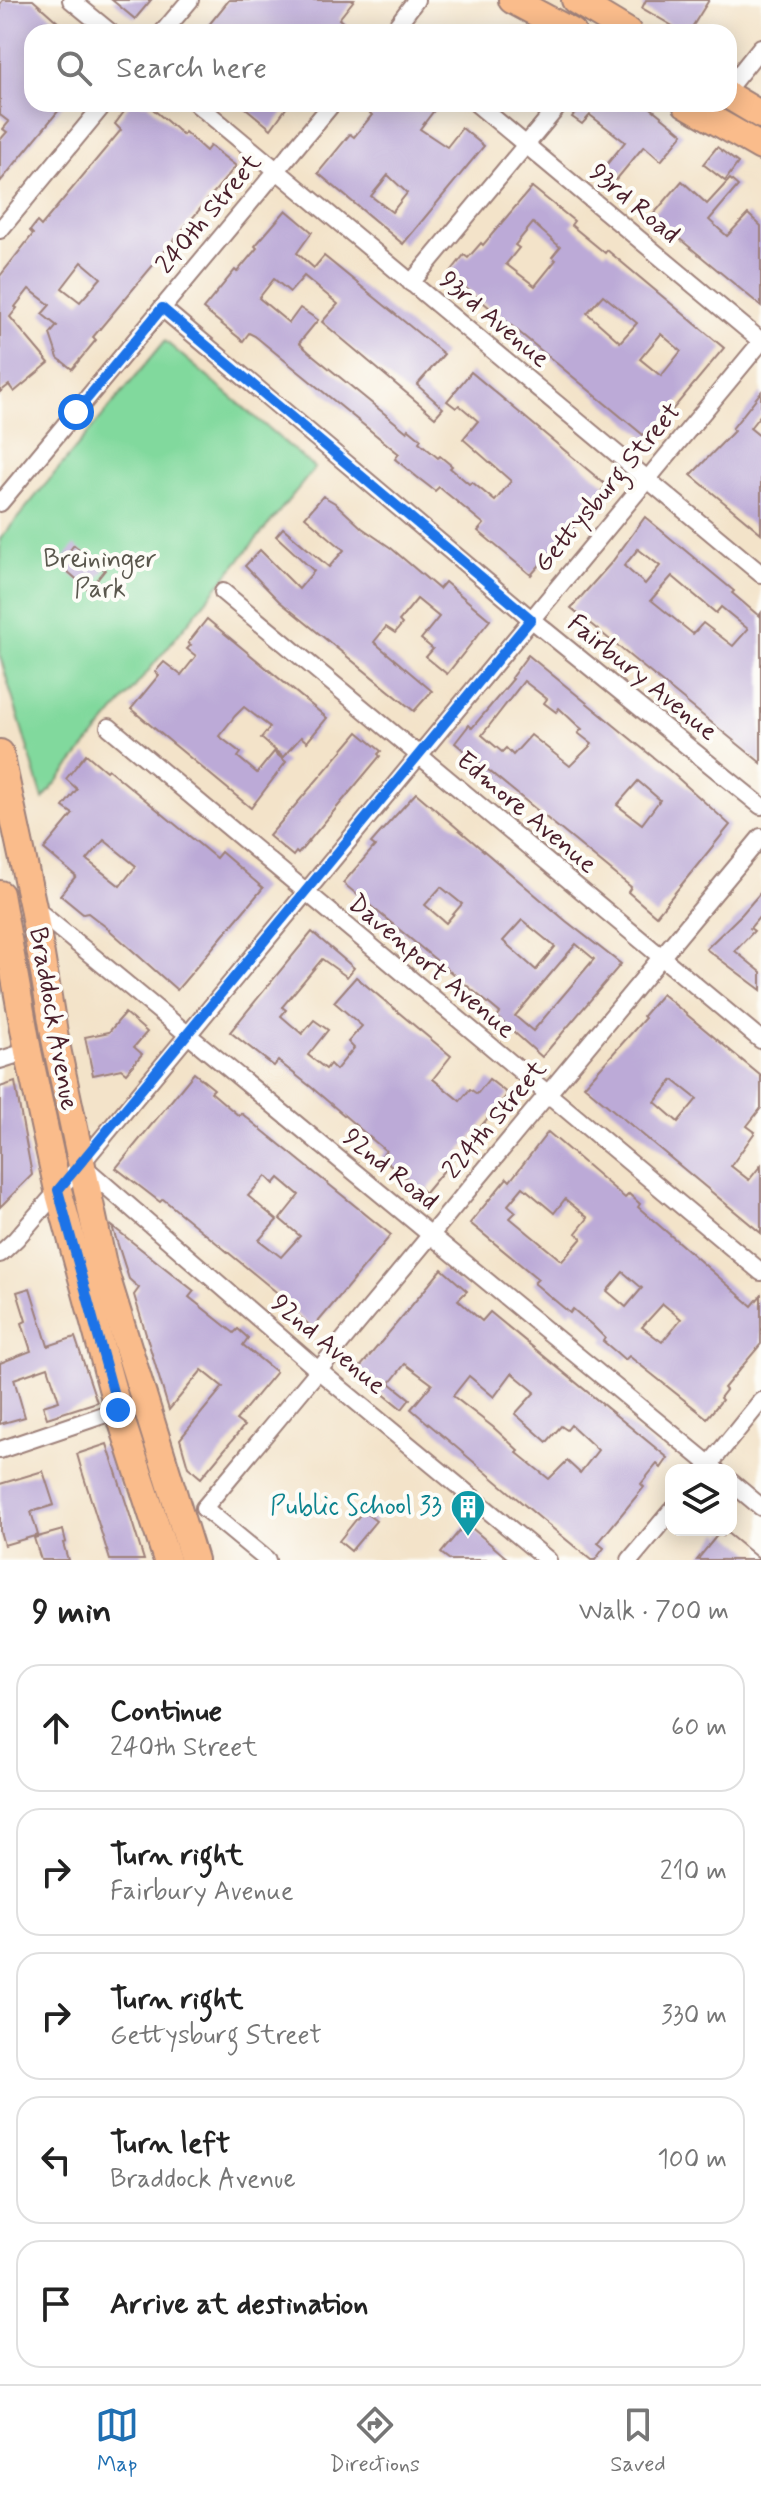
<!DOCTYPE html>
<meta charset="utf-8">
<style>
:root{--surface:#fff;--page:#f2f2f2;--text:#222;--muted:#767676;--line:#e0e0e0;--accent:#1f6fb2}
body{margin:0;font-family:Mynerve,sans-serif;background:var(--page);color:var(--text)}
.controls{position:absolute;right:24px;bottom:24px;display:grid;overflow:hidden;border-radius:16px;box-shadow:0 4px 20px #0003}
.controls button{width:72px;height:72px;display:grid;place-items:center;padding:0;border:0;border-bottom:2px solid var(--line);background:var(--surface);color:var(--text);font:40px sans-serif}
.stop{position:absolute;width:24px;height:24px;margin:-18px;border:6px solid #1a73e8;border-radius:50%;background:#fff}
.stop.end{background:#1a73e8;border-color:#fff;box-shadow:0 2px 8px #0008}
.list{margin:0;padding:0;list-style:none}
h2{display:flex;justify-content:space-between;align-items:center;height:104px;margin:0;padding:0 32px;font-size:34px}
h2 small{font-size:26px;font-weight:400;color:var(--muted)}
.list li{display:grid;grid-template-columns:52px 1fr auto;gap:24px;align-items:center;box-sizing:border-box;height:128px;margin:0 16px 16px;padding:0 16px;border:2px solid var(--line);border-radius:24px}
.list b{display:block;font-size:30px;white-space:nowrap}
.list p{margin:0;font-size:26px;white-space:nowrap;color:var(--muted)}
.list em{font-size:26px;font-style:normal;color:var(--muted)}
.icon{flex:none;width:44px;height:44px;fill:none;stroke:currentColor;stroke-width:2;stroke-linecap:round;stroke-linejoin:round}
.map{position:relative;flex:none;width:761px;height:1560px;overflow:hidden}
.search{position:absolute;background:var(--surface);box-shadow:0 4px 20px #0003;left:24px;right:24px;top:24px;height:88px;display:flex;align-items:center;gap:20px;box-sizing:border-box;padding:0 28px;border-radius:24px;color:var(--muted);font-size:30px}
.sheet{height:824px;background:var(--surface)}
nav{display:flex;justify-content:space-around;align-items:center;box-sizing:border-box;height:112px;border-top:2px solid var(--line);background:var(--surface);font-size:22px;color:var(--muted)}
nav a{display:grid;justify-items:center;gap:4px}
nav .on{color:var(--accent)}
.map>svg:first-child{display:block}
</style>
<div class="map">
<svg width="761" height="1560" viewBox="0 0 761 1560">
<rect width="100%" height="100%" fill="#fdfcf7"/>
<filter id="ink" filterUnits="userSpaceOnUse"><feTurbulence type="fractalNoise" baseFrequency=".0125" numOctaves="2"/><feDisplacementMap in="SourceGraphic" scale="16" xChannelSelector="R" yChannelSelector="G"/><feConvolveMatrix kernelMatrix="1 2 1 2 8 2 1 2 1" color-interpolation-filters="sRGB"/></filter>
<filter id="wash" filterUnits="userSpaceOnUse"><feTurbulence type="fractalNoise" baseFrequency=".006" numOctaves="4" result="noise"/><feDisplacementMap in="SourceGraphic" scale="32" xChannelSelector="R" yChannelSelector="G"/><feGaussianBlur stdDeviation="1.8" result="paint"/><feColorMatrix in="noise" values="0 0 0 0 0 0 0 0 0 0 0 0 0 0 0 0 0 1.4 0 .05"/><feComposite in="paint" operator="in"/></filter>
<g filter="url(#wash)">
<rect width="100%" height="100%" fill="#f3e3c9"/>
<polygon fill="#81d99d" stroke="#667c64" stroke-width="2" points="165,341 315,468 43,799 0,656 0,539"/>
<g id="blocks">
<g fill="#bcaad7" fill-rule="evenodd">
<polygon points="3,0 33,0 69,32 32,32 32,104 64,104 0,182 0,140 7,132 3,129 9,122 0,115 0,4"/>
<polygon points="112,0 151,0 135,19"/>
<polygon points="229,0 354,0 339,19 355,32 203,32"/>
<polygon points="646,0 709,0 689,32 683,32 642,8"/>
<path d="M130 104H147L183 135 185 132 206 151 210 146 236 166 93 337 96 340 72 369 58 358 50 334 57 326 42 314 50 305 29 289 15 307 17 308 10 317 49 363 14 392 9 385 0 392V276L33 234 30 231 37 222 41 226 121 130 115 124ZM82 262 101 278 80 302 62 288Z"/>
<polygon points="241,104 289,104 271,129"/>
<path d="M373 104H439L420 129 447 147 462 128 484 146 403 244 318 173 350 134 354 137 372 115 367 110ZM388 175 407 193 392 212 371 196Z"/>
<polygon points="578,104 646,104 683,134 661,161 644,146 616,180 603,169 625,142 590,115 582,124 572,117 580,107"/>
<polygon points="717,147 738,163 725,181 703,164"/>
<polygon points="730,179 738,186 709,220 727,236 748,214 761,226 761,306 652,216 682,181 707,204"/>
<path d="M532 187 574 221 571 225 605 253 607 250 724 348 648 439 449 274 464 255 468 258 481 243 483 245ZM533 223 560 247 552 257 556 260 535 286 506 264 519 248 515 245ZM603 295 637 323 620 342 587 313ZM661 334 681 351 661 376 640 359Z"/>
<polygon points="286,210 312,232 297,253 314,268 324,256 444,354 417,385 443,408 435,417 322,322 338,304 304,276 290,292 274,279 259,298 289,323 300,308 318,320 299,343 309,352 407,432 409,429 421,439 419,442 438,458 440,456 452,466 450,468 469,484 472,482 495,501 511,481 463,439 478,421 459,405 456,408 447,401 471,372 606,485 582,517 531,575 478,531 484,524 439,487 435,491 417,477 395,459 399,454 255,336 249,333 243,341 203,309 235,270 237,272 257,248 255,246"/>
<polygon points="761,392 761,414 750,428 761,437 761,533 691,475 734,431 732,429"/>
<polygon points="323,496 335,503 362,528 391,548 439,589 445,582 490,620 447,674 426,657 433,649 421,639 439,617 417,599 399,621 402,624 395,633 386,627 374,642 432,691 414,711 279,601 245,566 260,550 299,589 314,571 276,536 283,528 329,567 344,550 305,517"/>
<path d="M645 517 734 591 732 593 759 616 761 613V763L571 608 612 562ZM638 549 660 566 645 584 624 566ZM672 576 716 613 721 607 748 629 733 646 703 623 693 634 651 600Z"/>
<polygon points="74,545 105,570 89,590 59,564"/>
<polygon points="207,619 327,718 307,742 301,737 283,757 261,738 270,727 244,707 235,716 219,736 241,753 238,757 257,773 274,752 286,762 251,808 131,709 159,675 155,672 164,662 181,675 196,656 187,649 191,645 188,643"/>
<path d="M528 655 670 771 730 825 656 916 628 892 631 887 455 743 469 725 472 728 513 679 511 678ZM524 681 547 699 544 703 556 712 559 708 577 725 582 729 578 733 592 744 570 766 531 735 513 755 506 748 502 752 482 735ZM638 781 660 800 642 824 617 805Z"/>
<polygon points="358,732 381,751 378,754 380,756 298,854 296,852 293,856 269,836"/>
<path d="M86 754 106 771 108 769 216 858 221 852 263 888 177 990 106 927 88 913 83 914 60 895 76 876 44 849 73 814 63 807 77 789 66 779ZM104 840 136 866 120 886 87 860Z"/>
<path d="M416 793 566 921 621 964 542 1057 497 1017 500 1013 343 883 375 846 371 843 378 835ZM441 887 462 904 446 923 425 905ZM522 920 555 947 536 970 503 941ZM576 944 594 959 533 1031 515 1016Z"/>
<polygon points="761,892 761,915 750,928 754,931 735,951 761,972 761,990 706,949 742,914"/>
<polygon points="312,932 354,968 347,977 322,959 282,1007 286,1010 281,1016 302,1034 314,1020 328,1030 308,1055 326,1069 330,1064 336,1070 354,1048 348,1042 362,1026 334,1002 356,977 451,1056 433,1079 460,1101 470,1089 477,1094 489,1079 508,1094 425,1193 381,1157 386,1151 311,1087 278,1061 274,1066 230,1032"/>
<path d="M662 994 761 1076V1108L747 1126 755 1132 731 1166 749 1180 761 1165V1233L584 1086 645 1018 643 1016ZM673 1080 697 1099 678 1122 655 1102Z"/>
<polygon points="125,1013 147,1032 134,1047 142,1054 126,1073 121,1069 93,1075 85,1037 109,1032"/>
<path d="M194 1073 214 1089 211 1092 239 1116 241 1113 391 1235 313 1328 294 1312 297 1309 163 1199 160 1202 116 1168ZM266 1176 274 1184 279 1178 299 1195 280 1219 300 1236 281 1257 259 1240 277 1220 248 1196Z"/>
<polygon points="15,1082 32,1175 0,1207 0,1087"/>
<path d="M548 1132 625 1198 629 1194 640 1204 638 1207 752 1306 761 1295V1344L724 1388 726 1390 720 1398 722 1400 707 1418 629 1356 625 1360 616 1352 603 1341 605 1338 592 1325 573 1309 570 1313 534 1283 538 1279 470 1223 507 1178 510 1181ZM523 1187 554 1213 565 1199 588 1218 576 1233 582 1238 562 1261 510 1218 516 1212 508 1205ZM623 1272 642 1288 626 1307 607 1291ZM663 1304 681 1319 662 1342 642 1327Z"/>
<polygon points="112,1226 194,1291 189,1297 234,1333 238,1329 248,1338 243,1345 276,1372 236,1420 244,1426 201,1478 188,1467 180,1439 223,1387 202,1370 169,1410 134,1295 139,1288 129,1279"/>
<path d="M442 1269 467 1291 458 1300 482 1321 490 1312 668 1458 661 1468 657 1464 641 1484 644 1487 598 1543 604 1548 595 1560H591L540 1518 411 1409 432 1384 405 1364 390 1383 410 1399 402 1409 356 1372ZM512 1373 535 1392 515 1414 529 1426 547 1442 561 1426 567 1430 571 1425 598 1450 580 1473 567 1461 549 1479 517 1453 519 1451 493 1427 453 1396 469 1376 494 1397Z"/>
<polygon points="30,1288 48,1346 75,1337 97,1402 47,1418 43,1406 59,1401 48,1367 14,1379 25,1417 0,1424 0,1363 31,1351 22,1323 26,1321 17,1292"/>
<polygon points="107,1444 129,1512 144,1560 110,1560 81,1468 77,1454"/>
<polygon points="43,1471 54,1505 31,1512 38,1535 4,1545 0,1531 0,1484"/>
<polygon points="363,1511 376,1521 351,1551 339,1541"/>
<polygon points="466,1523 509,1560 450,1560 441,1553"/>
<polygon points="63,1530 66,1542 63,1543 68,1560 41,1560 34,1538"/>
<polygon points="726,1532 760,1560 697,1560 719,1533 723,1536"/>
</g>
</g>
</g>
<g filter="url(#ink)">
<use href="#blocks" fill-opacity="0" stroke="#9e817a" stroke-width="2"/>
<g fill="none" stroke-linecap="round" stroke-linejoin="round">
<defs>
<g id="street">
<polyline points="71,0 110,32"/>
<polyline points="163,32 190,0"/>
<polyline points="392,32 416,0"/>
<polyline points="729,87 761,47"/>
<polyline points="197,104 761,574"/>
<polyline points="477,104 761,341"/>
<polyline points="0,230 104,104"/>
<polyline points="411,283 560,104"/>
<polyline points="162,308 531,619 761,806"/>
<polyline points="0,503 332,104"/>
<polyline points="223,592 761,1040"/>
<polyline points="109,727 761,1272"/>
<polyline points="33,907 716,1470"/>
<polyline points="0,1060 28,1051"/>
<polyline points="82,1165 318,1370 548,1560"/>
<polyline points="0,1254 16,1239 81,1164 761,342"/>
<polyline points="0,1450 118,1410"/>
<polyline points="705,1470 761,1401"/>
<polyline points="731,1482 761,1507"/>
<polyline points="204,1508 761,837"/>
<polyline points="204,1508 267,1560"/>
<polyline points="630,1560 671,1511"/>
</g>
<g id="primary">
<polyline points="512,0 572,32"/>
<polyline points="575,0 628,32"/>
<polyline points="729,96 761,115"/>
<polyline points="686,104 761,147"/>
<polyline points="0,753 33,907 55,1039 104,1269 194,1560"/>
<polyline points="0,894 28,1051 58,1190 118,1410 167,1560"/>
</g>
</defs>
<use href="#street" stroke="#9e817a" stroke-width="20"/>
<use href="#primary" stroke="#9e817a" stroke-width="30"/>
<use href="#street" stroke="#fff" stroke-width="16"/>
<use href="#primary" stroke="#fabc8b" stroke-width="26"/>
</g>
</g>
<g fill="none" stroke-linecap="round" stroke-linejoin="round" filter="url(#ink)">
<polyline stroke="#1a73e8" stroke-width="10" points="76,412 162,308 531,619 58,1190 118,1410"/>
</g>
<defs>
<symbol id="building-pin" viewBox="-11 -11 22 30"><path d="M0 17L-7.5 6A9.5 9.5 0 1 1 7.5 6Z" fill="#0f9aa8" stroke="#fdfcf7"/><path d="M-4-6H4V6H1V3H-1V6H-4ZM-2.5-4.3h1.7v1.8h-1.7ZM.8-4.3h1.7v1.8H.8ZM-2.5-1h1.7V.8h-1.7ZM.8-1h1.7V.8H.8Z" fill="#fff"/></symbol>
</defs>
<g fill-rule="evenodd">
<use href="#building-pin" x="448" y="1487" width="40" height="54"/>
</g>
<g text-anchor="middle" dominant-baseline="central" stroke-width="8" stroke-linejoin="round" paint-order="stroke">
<g font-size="26" fill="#4a1f2b" stroke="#fdfcf7">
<text transform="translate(634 204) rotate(40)">93rd Road</text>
<text transform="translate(209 214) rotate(-50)">240th Street</text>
<text transform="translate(494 320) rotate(40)">93rd Avenue</text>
<text transform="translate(608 488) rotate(-50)">Gettysburg Street</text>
<text transform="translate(642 678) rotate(39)">Fairbury Avenue</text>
<text transform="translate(526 813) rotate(40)">Edmore Avenue</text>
<text transform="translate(431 967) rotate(40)">Davenport Avenue</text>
<text transform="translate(53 1019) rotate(80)">Braddock Avenue</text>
<text transform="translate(495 1120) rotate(-50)">224th Street</text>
<text transform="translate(390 1170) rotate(39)">92nd Road</text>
<text transform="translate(328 1345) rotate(40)">92nd Avenue</text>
</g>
<g font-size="26" fill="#5a574d" stroke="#fdfcf7">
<text x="100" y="560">Breininger<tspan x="100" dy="30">Park</tspan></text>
</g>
<g font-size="26" fill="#0d838f" stroke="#fdfcf7" text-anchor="end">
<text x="442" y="1507">Public School 33</text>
</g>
</g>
</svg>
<div class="controls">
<button><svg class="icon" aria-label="layers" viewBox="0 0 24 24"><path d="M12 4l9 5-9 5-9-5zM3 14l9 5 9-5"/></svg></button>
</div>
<div class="stop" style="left:76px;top:412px"></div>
<div class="stop end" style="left:118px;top:1410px"></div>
<div class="search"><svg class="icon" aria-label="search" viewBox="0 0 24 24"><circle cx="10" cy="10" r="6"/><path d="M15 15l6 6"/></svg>Search here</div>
</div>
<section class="sheet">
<h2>9 min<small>Walk · 700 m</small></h2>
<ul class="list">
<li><svg class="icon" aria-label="ahead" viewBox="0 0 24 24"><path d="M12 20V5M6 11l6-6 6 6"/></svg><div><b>Continue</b><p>240th Street</p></div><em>60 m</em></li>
<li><svg class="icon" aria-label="right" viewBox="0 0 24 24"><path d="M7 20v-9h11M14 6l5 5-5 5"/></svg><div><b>Turn right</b><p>Fairbury Avenue</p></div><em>210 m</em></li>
<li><svg class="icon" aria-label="right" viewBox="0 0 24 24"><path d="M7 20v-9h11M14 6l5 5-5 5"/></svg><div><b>Turn right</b><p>Gettysburg Street</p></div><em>330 m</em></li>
<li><svg class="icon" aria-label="left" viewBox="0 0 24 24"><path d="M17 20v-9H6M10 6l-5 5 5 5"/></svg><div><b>Turn left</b><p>Braddock Avenue</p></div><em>100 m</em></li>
<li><svg class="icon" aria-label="arrive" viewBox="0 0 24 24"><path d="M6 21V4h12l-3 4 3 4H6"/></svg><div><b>Arrive at destination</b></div></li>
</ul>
</section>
<nav>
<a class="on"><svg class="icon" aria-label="map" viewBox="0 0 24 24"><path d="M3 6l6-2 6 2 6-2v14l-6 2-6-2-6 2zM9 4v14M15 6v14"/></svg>Map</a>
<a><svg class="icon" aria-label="directions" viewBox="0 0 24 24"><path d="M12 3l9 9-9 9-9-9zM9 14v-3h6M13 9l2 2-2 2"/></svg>Directions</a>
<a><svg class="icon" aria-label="saved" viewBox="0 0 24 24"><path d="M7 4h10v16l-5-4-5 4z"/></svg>Saved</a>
</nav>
